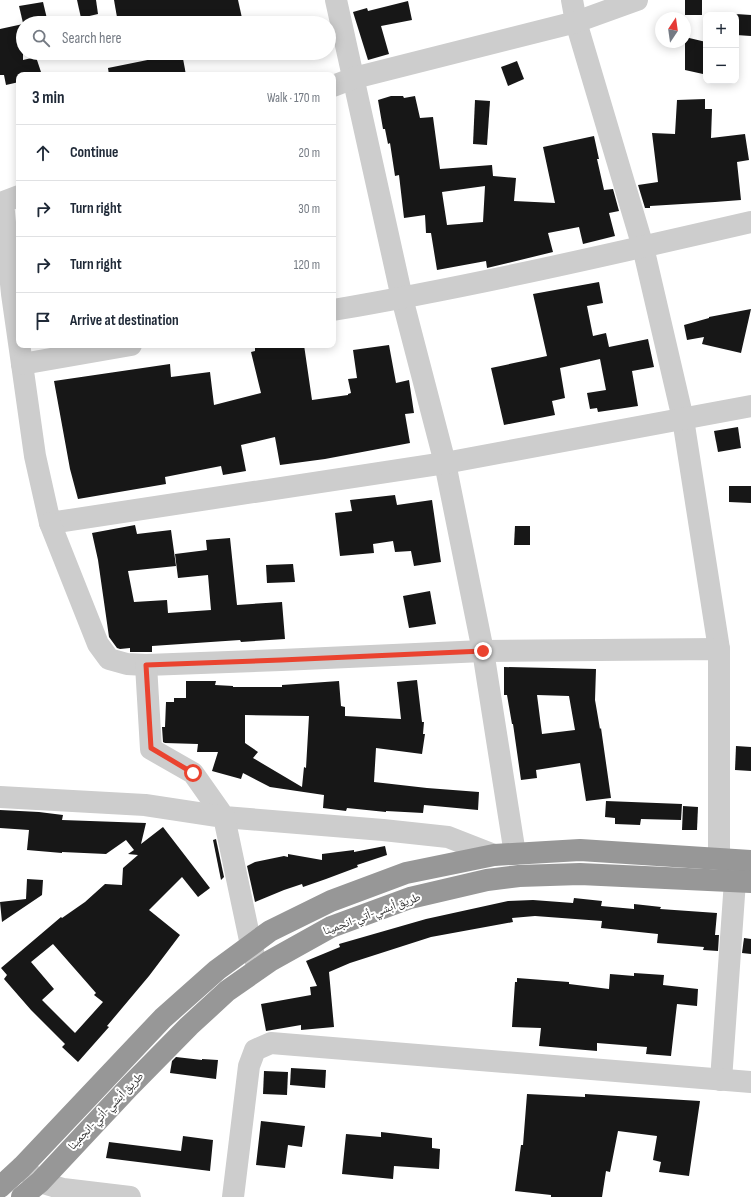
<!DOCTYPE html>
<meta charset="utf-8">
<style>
:root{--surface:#fff;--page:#f2f2f3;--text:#1f2937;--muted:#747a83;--line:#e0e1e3}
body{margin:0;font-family:"Sofia Sans Condensed","Noto Naskh Arabic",sans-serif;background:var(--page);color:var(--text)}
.controls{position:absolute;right:12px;top:12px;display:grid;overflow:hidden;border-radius:8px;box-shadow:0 2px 10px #0003}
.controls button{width:36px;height:36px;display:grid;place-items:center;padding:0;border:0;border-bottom:1px solid var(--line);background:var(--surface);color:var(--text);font:20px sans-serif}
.compass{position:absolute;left:655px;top:12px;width:36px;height:36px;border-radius:50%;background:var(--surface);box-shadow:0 2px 10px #0003;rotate:13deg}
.stop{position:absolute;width:12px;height:12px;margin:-9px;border:3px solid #ea432f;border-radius:50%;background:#fff}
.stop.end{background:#ea432f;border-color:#fff;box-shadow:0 1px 4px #0008}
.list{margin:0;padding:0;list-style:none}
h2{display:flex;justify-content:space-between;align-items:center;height:52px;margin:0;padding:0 16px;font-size:17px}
h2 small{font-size:13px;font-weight:400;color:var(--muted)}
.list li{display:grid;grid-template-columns:26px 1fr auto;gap:12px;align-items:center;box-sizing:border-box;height:56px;padding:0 16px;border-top:1px solid var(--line)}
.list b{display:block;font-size:15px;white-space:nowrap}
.list em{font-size:13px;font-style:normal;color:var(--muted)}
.icon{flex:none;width:22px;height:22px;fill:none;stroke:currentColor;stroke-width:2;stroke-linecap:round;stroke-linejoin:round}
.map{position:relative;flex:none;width:751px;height:1197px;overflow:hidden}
.search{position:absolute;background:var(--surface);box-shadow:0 2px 10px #0003;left:16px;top:16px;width:320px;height:44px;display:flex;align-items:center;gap:10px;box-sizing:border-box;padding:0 14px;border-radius:22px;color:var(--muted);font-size:15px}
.panel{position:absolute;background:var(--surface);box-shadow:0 2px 10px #0003;left:16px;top:72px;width:320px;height:276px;border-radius:8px}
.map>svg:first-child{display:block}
</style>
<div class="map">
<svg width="751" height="1197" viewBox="0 0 751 1197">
<rect width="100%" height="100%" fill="#fff"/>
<g fill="#171717" fill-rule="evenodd">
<polygon points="77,0 96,0 98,14 81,18"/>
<polygon points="114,0 238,0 242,18 217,23 118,23"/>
<rect x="685" y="0" width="17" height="15"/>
<polygon points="408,1 412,20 381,26 389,54 368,60 353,12 367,8 368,11"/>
<polygon points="43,2 48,23 23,23 19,6"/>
<polygon points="736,14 751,15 751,36 736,35"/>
<polygon points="23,24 23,60 36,57 42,75 19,75 19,82 6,85 4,75 0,75 0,29"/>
<polygon points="685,37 706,42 706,61 703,74 685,70"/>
<polygon points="182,53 186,75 109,75 108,68"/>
<polygon points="517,61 524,79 508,86 501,67"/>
<path d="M391 96H403L404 98 415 96 420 118 433 117 440 169 492 165 493 176 516 178 514 201 555 203 543 147 594 136 599 159H597L604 190 613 189 619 211 609 213 615 236 583 244 579 227 548 233 553 252 487 268 486 261 437 270 431 233H426L425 215 404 218 399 175 395 176 390 143 388 144 385 129H383L378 100ZM485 186 483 222 447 225 442 192Z"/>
<polygon points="705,99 705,109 712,109 711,138 745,134 749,160 737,162 741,200 715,202 650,206 650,208 645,208 638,185 658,182 652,133 675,134 677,100"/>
<polygon points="475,100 490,101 487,145 473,144"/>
<polygon points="599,282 603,303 587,306 593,336 606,333 609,347 648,339 654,367 632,371 638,406 598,412 597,408 590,409 587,393 606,390 600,359 560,368 565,398 552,401 555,415 504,425 491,368 547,356 533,294"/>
<polygon points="751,309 741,353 702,344 704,337 687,340 684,325 709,318 709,317"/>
<polygon points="279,345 304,345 312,400 348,395 348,394 351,393 348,379 357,378 353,350 389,345 396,383 409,380 414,413 405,414 410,443 325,459 280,465 275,437 241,445 246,471 223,475 221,466 165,477 166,484 78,499 70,469 54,381 170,364 171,377 210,372 214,405 261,393 251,352 255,351 255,348"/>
<polygon points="738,427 741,448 718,452 714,431"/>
<polygon points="729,486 751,486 751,503 729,502"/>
<polygon points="395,495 397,505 432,500 441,562 414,566 411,551 395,552 393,541 373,544 374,553 340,556 335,513 352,511 350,500"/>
<polygon points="135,525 137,534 171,530 176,566 128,571 134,602 167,600 168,613 211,610 208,575 178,578 175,554 207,550 206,540 230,538 237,605 282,602 285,639 241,642 240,640 152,646 152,652 130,652 130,648 120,649 117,648 109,637 98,560 92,533"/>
<polygon points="515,526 530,526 530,545 514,545"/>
<polygon points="293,564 295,582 267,583 266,565"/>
<polygon points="430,591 436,624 409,628 403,596"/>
<path d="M504 667 596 669 595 700 600 729 601 728 611 798 586 801 580 763 536 770 537 778 521 780 513 724H512L507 695H504ZM537 695 569 696 575 730 542 734Z"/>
<path d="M417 680 422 722H424L423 734H425L422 754 376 748 374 782 427 788 479 792 478 810 424 805 423 813 386 811V812L347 808 346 811 323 808 324 795 270 787 243 773 241 779 212 771 218 752H197L198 744 165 743 163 742 162 727H165L166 702H174V698H186V681H216L215 685 233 686V687H282V685L339 681 341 706 345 707V716L401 719 397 682ZM245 715 309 716 306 768 304 767 302 787 253 758 258 752 245 743Z"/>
<polygon points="736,746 751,747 751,771 735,770"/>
<polygon points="606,801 682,804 681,820 641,819 640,825 615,824 615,818 605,817"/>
<polygon points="683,806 698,807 697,830 682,830"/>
<path d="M0 810 39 812 63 815 62 820 146 823 141 844 163 827 210 888 198 897 182 877 149 910 180 935 149 976 107 1026 109 1027 78 1062 62 1047 65 1044 31 1010 4 979 7 975 1 968 61 917 62 918 85 902 105 884 122 885 123 868 138 855 128 854 134 850 126 840 106 854 62 852V853L27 850 29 830 0 828ZM53 944 96 993 94 995 103 1002 75 1033 42 1000 54 989 31 962Z"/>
<polygon points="216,839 224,877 221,880 213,840"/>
<polygon points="385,846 387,855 357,865 358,867 326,879 303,887 302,884 284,890 255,902 247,866 255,862 284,856 288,857 288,854 322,860 322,854 354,850 354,852"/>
<polygon points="27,879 43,880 42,895 2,922 0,902 26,899"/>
<polygon points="574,898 602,901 601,906 634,909 634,904 661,907 660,909 717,913 715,935 719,935 718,951 703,950 704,947 657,943 658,934 601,928 602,921 535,916 512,918 513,922 431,937 350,963 329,972 334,1027 301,1030 301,1025 266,1031 261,1004 311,995 310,987 317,986 306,961 340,947 339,944 426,919 508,901 533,900 573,903"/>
<polygon points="744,938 751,939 751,954 742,953"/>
<polygon points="634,973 664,975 663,985 698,989 697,1006 677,1004 671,1056 646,1054 647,1047 597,1043 597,1051 539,1046 541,1028 512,1027 515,982 517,982 517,978 569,982 569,984 609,989 610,974 634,976"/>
<polygon points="176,1057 202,1060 202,1059 218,1060 216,1079 170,1073 172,1061"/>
<polygon points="291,1068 326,1070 325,1088 290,1085"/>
<polygon points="264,1071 288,1072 287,1095 263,1094"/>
<polygon points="527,1094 585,1097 585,1094 700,1101 689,1176 659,1172 661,1162 653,1160 657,1136 618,1131 610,1172 606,1171 602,1197 551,1197 551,1195 515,1191 521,1145 523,1145"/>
<polygon points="261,1121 305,1126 302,1147 288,1145 285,1168 256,1165"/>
<polygon points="381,1132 432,1138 432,1148 440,1149 439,1169 394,1166 393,1179 342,1174 346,1134 381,1137"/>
<polygon points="183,1136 213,1140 210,1171 106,1158 109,1142 181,1151"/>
</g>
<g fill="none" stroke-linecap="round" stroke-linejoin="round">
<g stroke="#cdcdcd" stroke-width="22">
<polyline points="336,0 402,298 445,463 483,651 515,854"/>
<polyline points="572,0 576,22 643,247 683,419 719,649"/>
<polyline points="333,86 354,78 576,22 637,0"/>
<polyline points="19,196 3,202 12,294 22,364 35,456 50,523 445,463 751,406"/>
<path d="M333 310C473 286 612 254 751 222"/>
<polyline points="22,364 131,345"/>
<polyline points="50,523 98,644 109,659 127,664 146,665 281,660 483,651 719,649 719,859"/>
<polyline points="146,665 151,749 193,773 224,817 383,830 448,837 494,855"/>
<polyline points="0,797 145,805 224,817 251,945 258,969"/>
<polyline points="721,1080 735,881"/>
<polyline points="22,1167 40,1182 63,1189 130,1197"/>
<polyline points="233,1197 249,1066 255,1050 271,1043 751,1082"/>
</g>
<g stroke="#979797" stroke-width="22">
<polyline points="0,1187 22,1167 163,1018 217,970 270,931 331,901 406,873 494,855 580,850 751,861"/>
<polyline points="22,1197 40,1182 129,1087 189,1026 227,991 270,961 331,927 410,898 487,880 519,876 580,874 751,882"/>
</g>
</g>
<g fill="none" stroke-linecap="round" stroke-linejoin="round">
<polyline stroke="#ea432f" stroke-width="5" points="193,773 151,748 146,665 281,660 483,651"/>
</g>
<g text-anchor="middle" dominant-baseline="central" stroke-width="4" stroke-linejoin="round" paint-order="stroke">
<g font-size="12" fill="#303030" stroke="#fff">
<text transform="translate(372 914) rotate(-20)">طريق أبشي-أتي-انجمينا</text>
<text transform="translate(106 1111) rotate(-46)">طريق أبشي-أتي-انجمينا</text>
</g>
</g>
</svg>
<div class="controls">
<button>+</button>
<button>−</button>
</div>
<svg class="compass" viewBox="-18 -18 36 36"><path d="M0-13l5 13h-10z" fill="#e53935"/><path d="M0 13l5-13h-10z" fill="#747a83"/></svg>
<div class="stop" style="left:193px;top:773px"></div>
<div class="stop end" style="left:483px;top:651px"></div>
<div class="search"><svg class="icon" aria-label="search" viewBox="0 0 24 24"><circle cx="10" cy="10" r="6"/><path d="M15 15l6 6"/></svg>Search here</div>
<section class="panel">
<h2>3 min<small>Walk · 170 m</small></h2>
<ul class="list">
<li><svg class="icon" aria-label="ahead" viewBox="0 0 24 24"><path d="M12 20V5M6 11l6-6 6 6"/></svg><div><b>Continue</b></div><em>20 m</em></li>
<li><svg class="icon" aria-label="right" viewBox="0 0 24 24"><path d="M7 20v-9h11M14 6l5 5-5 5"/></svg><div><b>Turn right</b></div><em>30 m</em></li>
<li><svg class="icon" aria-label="right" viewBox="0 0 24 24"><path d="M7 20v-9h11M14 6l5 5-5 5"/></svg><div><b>Turn right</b></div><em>120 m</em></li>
<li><svg class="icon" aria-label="arrive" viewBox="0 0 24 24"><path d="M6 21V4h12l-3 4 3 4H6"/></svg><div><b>Arrive at destination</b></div></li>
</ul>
</section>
</div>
